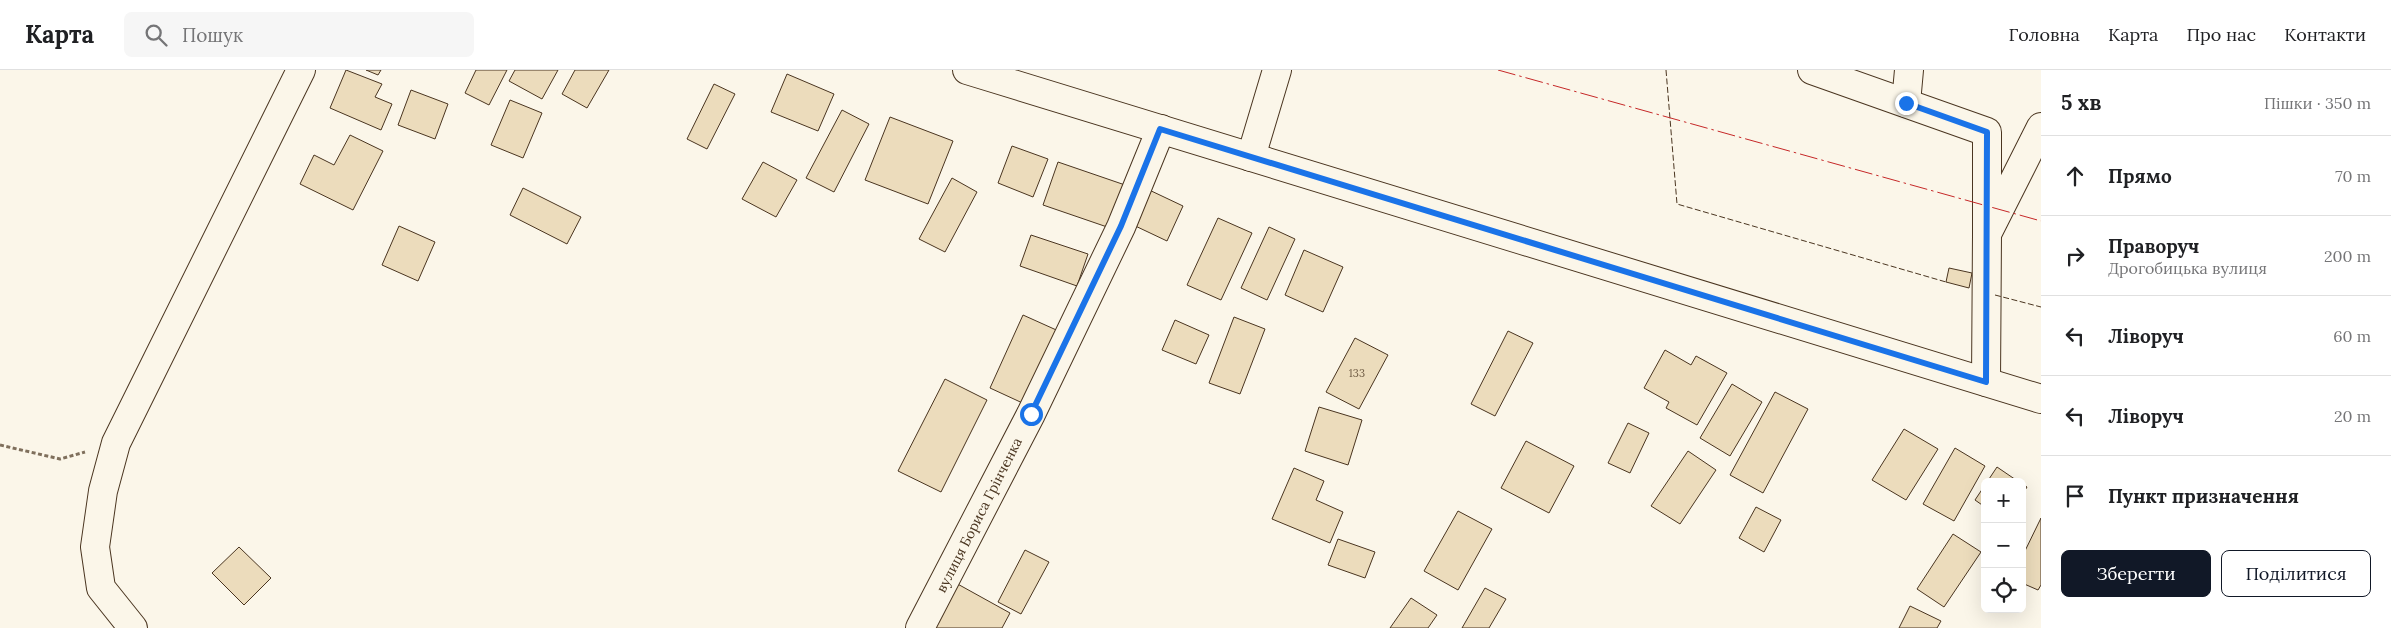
<!DOCTYPE html>
<html lang="uk">
<meta charset="utf-8">
<style>
:root{--surface:#fff;--page:#f6f6f6;--text:#202124;--muted:#757577;--line:#e0e0e0;--accent:#111827}
body{margin:0;font-family:Lora,serif;background:var(--page);color:var(--text)}
.controls{position:absolute;right:15px;bottom:15px;display:grid;overflow:hidden;border-radius:8px;box-shadow:0 5px 20px #0002}
.controls button{width:45px;height:45px;display:grid;place-items:center;padding:0;border:0;border-bottom:1px solid var(--line);background:var(--surface);color:var(--text);font:25px sans-serif}
.stop{position:absolute;width:15px;height:15px;margin:-11px;border:4px solid #1a73e8;border-radius:50%;background:#fff}
.stop.end{background:#1a73e8;border-color:#fff;box-shadow:0 1px 5px #0008}
.list{margin:0;padding:0;list-style:none}
h2{display:flex;justify-content:space-between;align-items:center;height:65px;margin:0;padding:0 20px;font-size:21px}
h2 small{font-size:16px;font-weight:400;color:var(--muted)}
.list li{display:grid;grid-template-columns:32px 1fr auto;gap:15px;align-items:center;box-sizing:border-box;height:80px;padding:0 20px;border-top:1px solid var(--line)}
.list b{display:block;font-size:19px;white-space:nowrap}
.list p{margin:0;font-size:16px;white-space:nowrap;color:var(--muted)}
.list em{font-size:16px;font-style:normal;color:var(--muted)}
.actions{display:flex;gap:10px;padding:15px 20px}
.actions a{flex:1;padding:11px 0;border:1px solid var(--accent);border-radius:8px;text-align:center;font-size:18px;color:var(--accent)}
.actions .main{background:var(--accent);color:#fff}
.icon{flex:none;width:28px;height:28px;fill:none;stroke:currentColor;stroke-width:2;stroke-linecap:round;stroke-linejoin:round}
.map{position:relative;flex:none;width:2041px;height:558px;overflow:hidden}
header{display:flex;align-items:center;gap:30px;box-sizing:border-box;height:70px;padding:0 25px;background:var(--surface);border-bottom:1px solid var(--line)}
header strong{font-size:24px}
nav{display:flex;gap:28px;margin-inline-start:auto;font-size:18px}
.search{width:350px;height:45px;background:var(--page);display:flex;align-items:center;gap:12px;box-sizing:border-box;padding:0 18px;border-radius:8px;color:var(--muted);font-size:19px}
main{display:flex}
aside{flex:1;background:var(--surface)}
.map>svg:first-child{display:block}
</style>
<header>
<strong>Карта</strong>
<div class="search"><svg class="icon" aria-label="search" viewBox="0 0 24 24"><circle cx="10" cy="10" r="6"/><path d="M15 15l6 6"/></svg>Пошук</div>
<nav><a>Головна</a><a>Карта</a><a>Про нас</a><a>Контакти</a></nav>
</header>
<main>
<div class="map">
<svg width="2041" height="558" viewBox="0 0 2041 558">
<rect width="100%" height="100%" fill="#fbf6e9"/>
<g fill="#ecdcbc" stroke="#4a3520">
<polygon points="346,0 382,14 375,27 392,34 381,60 330,38"/>
<polygon points="366,0 381,0 378,5"/>
<polygon points="476,0 507,0 489,35 465,23"/>
<polygon points="515,0 558,0 542,29 509,11"/>
<polygon points="575,0 609,0 587,38 562,24"/>
<polygon points="787,4 834,24 818,61 771,42"/>
<polygon points="714,14 735,24 707,79 687,69"/>
<polygon points="411,20 448,34 435,69 398,55"/>
<polygon points="510,30 542,43 523,88 491,75"/>
<polygon points="842,40 869,54 834,122 806,108"/>
<polygon points="890,47 953,71 928,134 865,110"/>
<polygon points="350,65 383,81 353,140 300,114 314,85 334,95"/>
<polygon points="1012,76 1048,89 1033,127 998,113"/>
<polygon points="763,92 797,110 776,147 742,129"/>
<polygon points="1058,92 1128,116 1113,159 1043,135"/>
<polygon points="952,108 977,122 945,182 919,169"/>
<polygon points="523,118 581,147 567,174 510,145"/>
<polygon points="1145,118 1183,136 1167,171 1129,153"/>
<polygon points="1218,148 1252,163 1221,230 1187,215"/>
<polygon points="399,156 435,172 418,211 382,195"/>
<polygon points="1269,157 1295,169 1267,230 1241,218"/>
<polygon points="1031,165 1088,184 1077,216 1020,196"/>
<polygon points="1304,180 1343,197 1323,242 1285,225"/>
<polygon points="1949,198 1972,203 1969,218 1946,212"/>
<polygon points="1023,245 1063,263 1029,336 990,318"/>
<polygon points="1234,247 1265,259 1240,324 1209,313"/>
<polygon points="1175,250 1209,265 1196,294 1162,280"/>
<polygon points="1508,261 1533,273 1495,346 1471,334"/>
<polygon points="1355,268 1388,285 1359,339 1326,322"/>
<polygon points="1665,280 1691,295 1696,286 1727,303 1697,355 1666,338 1669,332 1644,318"/>
<polygon points="945,309 987,330 941,422 898,401"/>
<polygon points="1732,314 1762,332 1730,386 1700,368"/>
<polygon points="1775,322 1808,339 1763,423 1730,405"/>
<polygon points="1319,337 1362,350 1348,395 1305,381"/>
<polygon points="1628,353 1649,363 1630,403 1608,393"/>
<polygon points="1904,359 1938,379 1906,430 1872,410"/>
<polygon points="1526,371 1574,396 1549,443 1501,418"/>
<polygon points="1955,378 1985,396 1954,451 1923,434"/>
<polygon points="1688,381 1716,400 1680,454 1651,436"/>
<polygon points="1997,397 2019,412 1987,412"/>
<polygon points="1294,398 1324,411 1316,430 1343,442 1330,473 1272,449"/>
<polygon points="2022,414 2027,417 2022,425"/>
<polygon points="1985,415 1985,437 1975,430"/>
<polygon points="1756,437 1781,450 1764,482 1739,468"/>
<polygon points="1458,441 1492,459 1458,520 1424,501"/>
<polygon points="2041,448 2041,515 2038,520 2022,513 2022,487"/>
<polygon points="1953,464 1981,482 1944,537 1917,519"/>
<polygon points="1338,469 1375,482 1365,508 1328,495"/>
<polygon points="239,477 271,508 244,535 212,503"/>
<polygon points="1025,480 1049,492 1021,544 998,532"/>
<polygon points="954,512 1010,543 1002,558 929,558"/>
<polygon points="1485,518 1506,529 1489,558 1462,558"/>
<polygon points="1411,528 1437,545 1428,558 1390,558"/>
<polygon points="1910,536 1941,551 1937,558 1899,558"/>
</g>
<g fill="none" stroke-linecap="round" stroke-linejoin="round">
<defs>
<g id="minor">
<polyline points="1812,0 1987,62 1987,164"/>
<polyline points="1906,33 1909,0"/>
<polyline points="1251,87 1277,0"/>
<polyline points="1986,312 1987,164 2041,57"/>
<polyline points="133,558 101,518 95,477 103,421 116,373 301,0"/>
<polyline points="920,558 1031,344 1121,157 1161,59"/>
</g>
<polyline id="major" points="967,0 2041,329"/>
</defs>
<use href="#minor" stroke="#4a3520" stroke-width="30"/>
<use href="#major" stroke="#4a3520" stroke-width="30"/>
<polyline stroke="#7f6f5c" stroke-width="3" stroke-dasharray="4 2.5" stroke-linecap="butt" points="0,375 60,389 85,382"/>
<use href="#minor" stroke="#fbf6e9" stroke-width="28"/>
<use href="#major" stroke="#fbf6e9" stroke-width="28"/>
<g stroke="#4a3520" stroke-width="1" stroke-dasharray="6 2.5" stroke-linecap="butt">
<polyline points="1666,0 1677,134 1946,212"/>
<polyline points="1995,225 2041,237"/>
</g>
<polyline stroke="#c62828" stroke-width="1" stroke-dasharray="18 4 2.5 4" stroke-linecap="butt" points="1498,0 2041,151"/>
</g>
<g fill="none" stroke-linecap="round" stroke-linejoin="round">
<polyline stroke="#1a73e8" stroke-width="6" points="1031,344 1121,156 1160,59 1986,312 1987,62 1906,33"/>
</g>
<g text-anchor="middle" dominant-baseline="central" stroke-width="4" stroke-linejoin="round" paint-order="stroke">
<g font-size="11" fill="#725f47">
<text x="1357" y="303">133</text>
</g>
<g font-size="14" fill="#4a3520" stroke="#fbf6e9">
<text transform="translate(979 445) rotate(-63)">вулиця Бориса Грінченка</text>
</g>
</g>
</svg>
<div class="controls">
<button>+</button>
<button>−</button>
<button><svg class="icon" aria-label="locate" viewBox="0 0 24 24"><circle cx="12" cy="12" r="6"/><path d="M12 2v4M12 18v4M2 12h4M18 12h4"/></svg></button>
</div>
<div class="stop" style="left:1031px;top:344px"></div>
<div class="stop end" style="left:1906px;top:33px"></div>
</div>
<aside>
<h2>5 хв<small>Пішки · 350 m</small></h2>
<ul class="list">
<li><svg class="icon" aria-label="ahead" viewBox="0 0 24 24"><path d="M12 20V5M6 11l6-6 6 6"/></svg><div><b>Прямо</b></div><em>70 m</em></li>
<li><svg class="icon" aria-label="right" viewBox="0 0 24 24"><path d="M7 20v-9h11M14 6l5 5-5 5"/></svg><div><b>Праворуч</b><p>Дрогобицька вулиця</p></div><em>200 m</em></li>
<li><svg class="icon" aria-label="left" viewBox="0 0 24 24"><path d="M17 20v-9H6M10 6l-5 5 5 5"/></svg><div><b>Ліворуч</b></div><em>60 m</em></li>
<li><svg class="icon" aria-label="left" viewBox="0 0 24 24"><path d="M17 20v-9H6M10 6l-5 5 5 5"/></svg><div><b>Ліворуч</b></div><em>20 m</em></li>
<li><svg class="icon" aria-label="arrive" viewBox="0 0 24 24"><path d="M6 21V4h12l-3 4 3 4H6"/></svg><div><b>Пункт призначення</b></div></li>
</ul>
<div class="actions"><a class="main">Зберегти</a><a>Поділитися</a></div>
</aside>
</main>
